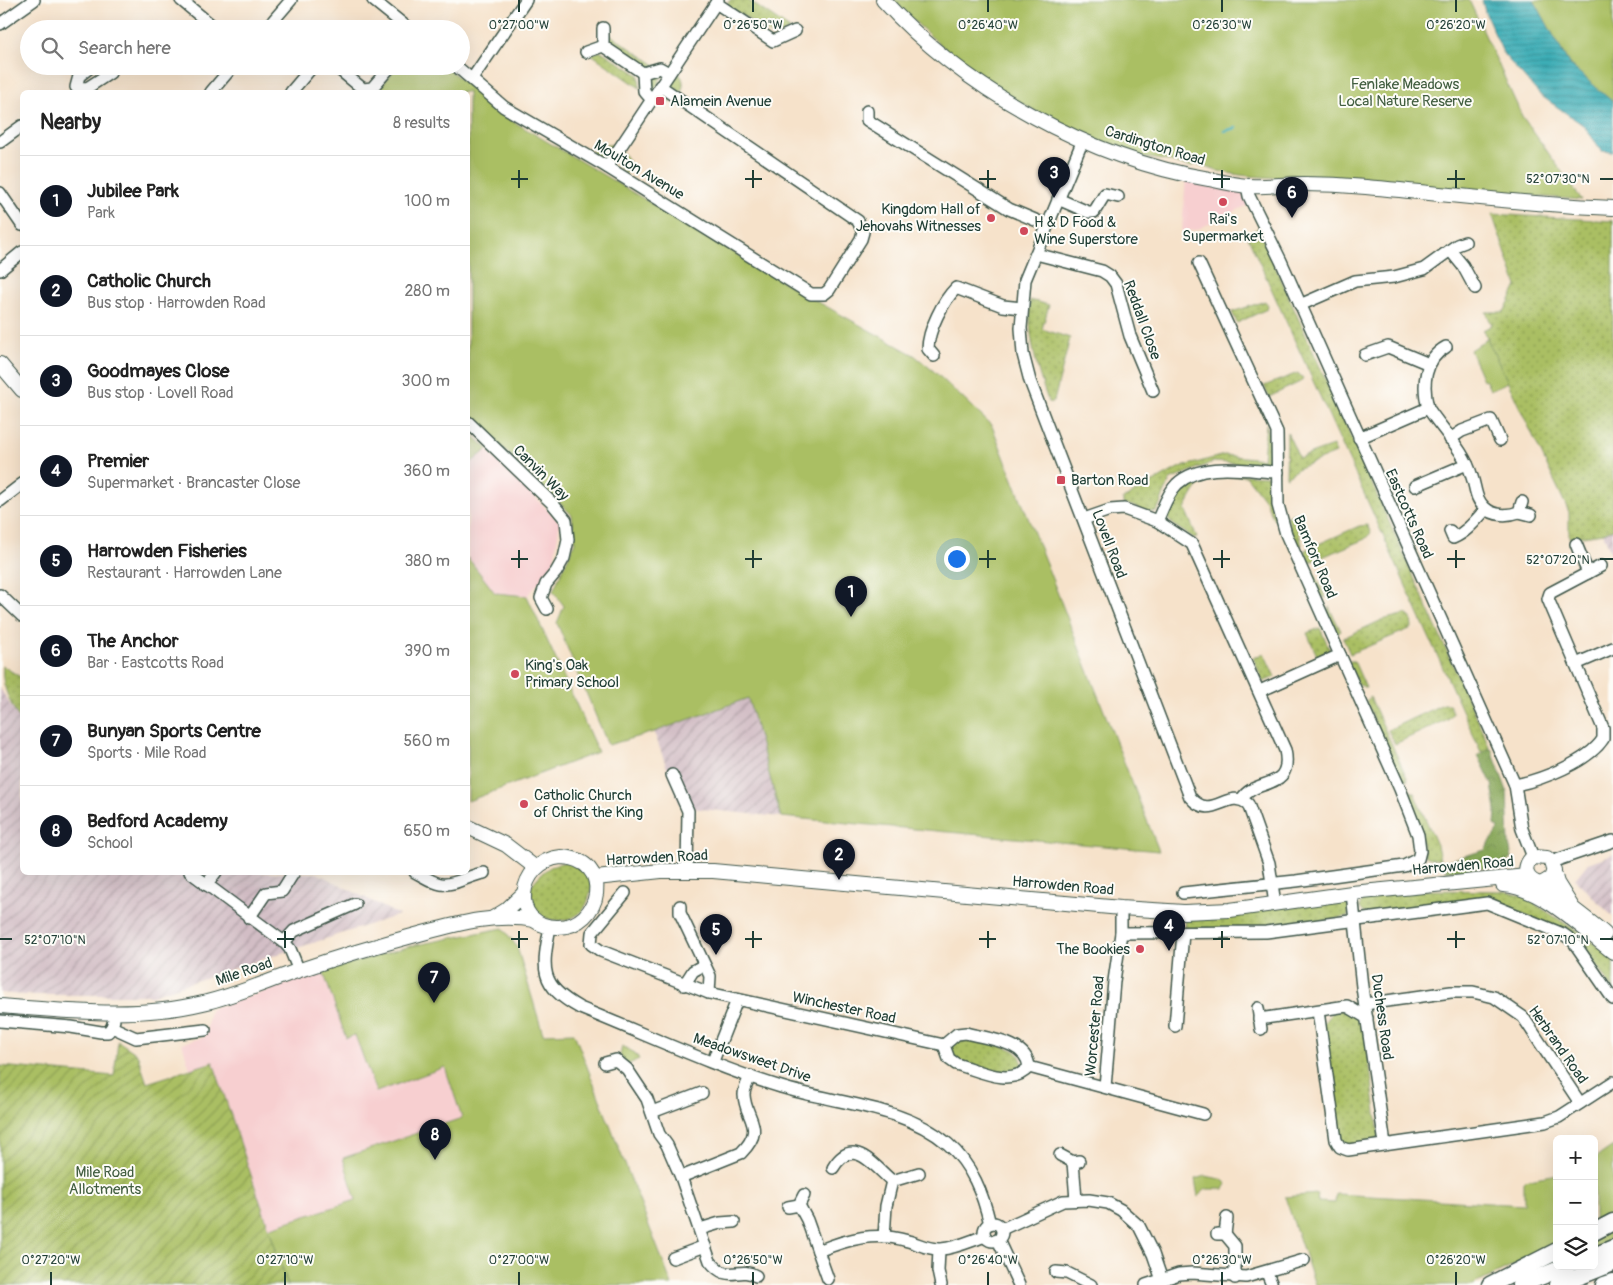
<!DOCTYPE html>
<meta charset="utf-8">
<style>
:root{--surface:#fff;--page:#f6f6f6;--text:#222;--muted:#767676;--line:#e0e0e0;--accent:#111827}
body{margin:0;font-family:Pangolin,sans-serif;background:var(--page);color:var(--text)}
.controls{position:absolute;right:15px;bottom:15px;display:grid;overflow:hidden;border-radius:8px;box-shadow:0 5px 20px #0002}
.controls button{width:45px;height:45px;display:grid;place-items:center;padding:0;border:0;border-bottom:1px solid var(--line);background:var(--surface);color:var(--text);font:25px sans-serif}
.you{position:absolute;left:956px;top:558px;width:18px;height:18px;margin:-12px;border:4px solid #fff;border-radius:50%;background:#1a73e8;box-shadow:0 0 0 8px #1a73e833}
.badge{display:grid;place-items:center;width:32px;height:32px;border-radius:50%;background:var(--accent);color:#fff;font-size:16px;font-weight:700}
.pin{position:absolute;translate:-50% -41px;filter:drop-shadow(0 1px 2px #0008)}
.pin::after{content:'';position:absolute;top:26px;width:18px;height:15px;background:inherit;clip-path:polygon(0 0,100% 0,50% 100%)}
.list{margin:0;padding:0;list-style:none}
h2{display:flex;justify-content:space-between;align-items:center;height:65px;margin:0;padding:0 20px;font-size:21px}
h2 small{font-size:16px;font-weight:400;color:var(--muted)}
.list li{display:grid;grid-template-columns:32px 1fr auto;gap:15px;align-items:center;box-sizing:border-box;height:90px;padding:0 20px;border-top:1px solid var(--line)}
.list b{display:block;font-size:19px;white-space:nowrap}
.list p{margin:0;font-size:16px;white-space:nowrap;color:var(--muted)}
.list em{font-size:16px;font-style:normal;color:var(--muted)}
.icon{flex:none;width:28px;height:28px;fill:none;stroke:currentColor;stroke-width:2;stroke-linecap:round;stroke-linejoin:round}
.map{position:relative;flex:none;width:1613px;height:1285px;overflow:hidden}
.search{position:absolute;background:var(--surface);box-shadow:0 5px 20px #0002;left:20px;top:20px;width:450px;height:55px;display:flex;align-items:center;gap:12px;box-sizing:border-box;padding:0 18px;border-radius:28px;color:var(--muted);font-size:19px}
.panel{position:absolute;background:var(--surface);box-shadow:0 5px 20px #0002;left:20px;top:90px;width:450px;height:785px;border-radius:8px}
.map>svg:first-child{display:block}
</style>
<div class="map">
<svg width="1613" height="1285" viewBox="0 0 1613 1285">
<defs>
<pattern id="industrial-furrows" width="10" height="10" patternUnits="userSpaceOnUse" patternTransform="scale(1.25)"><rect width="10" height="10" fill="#d2bdc5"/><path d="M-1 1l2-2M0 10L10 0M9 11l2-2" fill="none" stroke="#aa9ba1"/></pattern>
<pattern id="grass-dots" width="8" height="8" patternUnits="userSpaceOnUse" patternTransform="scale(1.25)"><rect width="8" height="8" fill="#aabf63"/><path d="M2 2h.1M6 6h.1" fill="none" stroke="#8a9c52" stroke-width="1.8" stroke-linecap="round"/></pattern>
<pattern id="forest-crowns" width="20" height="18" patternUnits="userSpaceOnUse" patternTransform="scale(1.25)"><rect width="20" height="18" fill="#87a659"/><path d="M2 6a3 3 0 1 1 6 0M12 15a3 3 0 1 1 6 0" fill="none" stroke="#6e884a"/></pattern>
<pattern id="garden-furrows" width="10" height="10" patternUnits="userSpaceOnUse" patternTransform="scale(1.25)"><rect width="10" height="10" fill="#aabf63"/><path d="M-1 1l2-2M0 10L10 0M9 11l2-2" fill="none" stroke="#8a9c52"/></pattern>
<pattern id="water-rules" width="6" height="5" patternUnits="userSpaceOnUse" patternTransform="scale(1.25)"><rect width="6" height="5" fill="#3cadb6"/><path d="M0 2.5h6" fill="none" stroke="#328e95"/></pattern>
</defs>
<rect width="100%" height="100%" fill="#fdfcf7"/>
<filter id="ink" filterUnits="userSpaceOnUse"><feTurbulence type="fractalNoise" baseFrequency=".02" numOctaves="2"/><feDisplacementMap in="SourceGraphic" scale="10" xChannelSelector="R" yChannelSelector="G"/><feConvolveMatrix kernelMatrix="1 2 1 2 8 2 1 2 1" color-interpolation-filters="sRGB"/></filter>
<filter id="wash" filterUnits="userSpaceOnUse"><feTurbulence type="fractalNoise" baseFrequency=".0096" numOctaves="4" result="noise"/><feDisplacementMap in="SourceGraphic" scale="20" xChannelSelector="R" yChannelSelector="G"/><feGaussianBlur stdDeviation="1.12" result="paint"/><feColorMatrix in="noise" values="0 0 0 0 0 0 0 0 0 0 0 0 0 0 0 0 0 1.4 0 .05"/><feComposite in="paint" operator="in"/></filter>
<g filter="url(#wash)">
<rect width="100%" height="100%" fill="#f6e2ca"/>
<g fill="#f7cfd0">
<polygon points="1186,175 1244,192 1248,205 1196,230 1182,231"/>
<polygon points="468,431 560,522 553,566 527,596 598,752 468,801"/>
<polygon points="323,971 346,1038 355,1035 445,1067 574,1033 672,1285 288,1285 213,1063 190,1069 182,1043 205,1037 210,1010"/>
</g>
<g fill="url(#industrial-furrows)">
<polygon points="1613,529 1613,558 1603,533"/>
<polygon points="0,688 22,724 22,872 317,873 399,915 152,995 25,995 0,993"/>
<polygon points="748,698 781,817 681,807 654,732"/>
<polygon points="1613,854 1613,917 1575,879 1588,863"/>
</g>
<g fill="url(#grass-dots)" stroke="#647e4c">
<polygon points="730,0 748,0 790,29 774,37 727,5"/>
<polygon points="606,32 657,66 645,68 608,42"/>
<polygon points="601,51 639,75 640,88 591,54"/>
<path d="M677 72C684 77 685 86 680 93L671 85V81Z"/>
<polygon points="653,73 663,74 655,89 650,91 647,80"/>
<polygon points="664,95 676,100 661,106 654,104"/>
<polygon points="602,145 613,145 616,147 605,158 592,153 594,149"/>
<polygon points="622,152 629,162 626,174 617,165 616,160"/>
<polygon points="1492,214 1613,221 1613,529 1603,533 1569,538 1569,512 1483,330 1492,325 1486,312 1504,312 1517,286"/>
<polygon points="1258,228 1490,748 1481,752 1247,235"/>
<path d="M1030 300 1049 305 1042 329 1070 338 1054 401 1049 403C1036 368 1028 337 1030 300Z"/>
<polygon points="1265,301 1268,305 1267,309 1237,323 1232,312"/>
<polygon points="1298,373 1303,378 1300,382 1269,397 1264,386"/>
<path d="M1266 424 1273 446V461L1268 467 1250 464 1213 462 1170 480 1157 511C1144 515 1135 504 1123 504V499L1178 468 1224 455 1263 459Z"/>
<polygon points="1287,432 1299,458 1333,446 1336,453 1299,468 1286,477"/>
<path d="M1208 473 1268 476 1272 479 1276 519 1274 520 1266 502 1246 476C1208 475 1202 474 1185 509L1197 537 1194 538 1173 525 1165 515 1178 488Z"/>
<polygon points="1294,513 1302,545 1295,546 1287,517"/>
<polygon points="1367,525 1371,533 1365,539 1308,563 1304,553 1305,550 1359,526"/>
<polygon points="1313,571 1326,598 1319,596 1308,574"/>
<polygon points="1329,607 1341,631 1338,633 1335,632 1327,614"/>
<polygon points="1406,614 1411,618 1412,628 1350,654 1343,638 1382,620"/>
<polygon points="1320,628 1330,650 1328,654 1318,658 1307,633"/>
<polygon points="1264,653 1275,677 1263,682 1253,658"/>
<polygon points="1350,661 1354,661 1366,688 1358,684 1348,663"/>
<path d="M3 666 22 678V724C13 708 0 685 3 666Z"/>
<polygon points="1370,697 1408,780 1407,781 1397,776 1366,701"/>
<polygon points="1443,704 1449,704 1453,713 1448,719 1395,744 1388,730"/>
<polygon points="1410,791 1414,793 1437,845 1440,860 1427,857 1425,854 1407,794"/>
<path d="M566 862 585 872 592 886C590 892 589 900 586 905 576 926 539 926 531 903 529 899 530 892 530 887 541 873 548 865 566 862Z"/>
<polygon points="1422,890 1505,891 1524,897 1588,938 1613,958 1613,990 1581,942 1570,934 1486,899 1372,914 1364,913 1359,907 1362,901 1367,897"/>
<polygon points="1343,901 1347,902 1350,908 1348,916 1332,920 1234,930 1185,928 1186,917"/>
<polygon points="1346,1010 1364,1022 1379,1135 1373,1144 1348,1147 1339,1138 1323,1024 1333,1011"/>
<path d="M966 1037C981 1041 997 1044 1011 1049 1026 1055 1025 1072 1008 1074 1000 1074 963 1064 956 1059 952 1056 951 1050 949 1045L953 1041Z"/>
<polygon points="1613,1230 1613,1243 1594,1251 1594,1240"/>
</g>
<polygon fill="url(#forest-crowns)" stroke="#537246" points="1491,748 1507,791 1509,844 1512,858 1497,867 1446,871 1446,861 1485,850 1499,828 1495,825 1496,811 1492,784 1478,755"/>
<g fill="#aabf63" stroke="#647e4c">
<path d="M893 0H1469L1522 116 1582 200C1495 193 1409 186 1323 180 1279 176 1236 181 1195 163L1193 166C1182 167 1174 162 1163 160 1155 158 1145 159 1137 156 1044 126 960 70 893 0Z"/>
<polygon points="1534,0 1613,0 1613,102 1569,64"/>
<polygon points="398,66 445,66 504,116 811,298 914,355 936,373 992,426 1159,851 781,817 748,698 654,732 608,745 557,623 564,606 553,591 575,542 572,515 468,414 468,92 376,92"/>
<polygon points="1487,339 1508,382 1490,390 1485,379 1483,380 1470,350"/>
<polygon points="468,431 488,449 468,465"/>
<polygon points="468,558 495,593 527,596 598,752 468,801"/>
<polygon points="503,928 517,947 543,1034 574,1033 672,1285 288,1285 268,1228 356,1200 343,1158 462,1118 445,1067 376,1092 355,1035 346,1038 323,971 411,946"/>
<polygon points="622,1046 635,1053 639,1059 627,1065 620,1056"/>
<polygon points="1613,1146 1613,1214 1594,1224 1594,1159"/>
<polygon points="1557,1174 1557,1245 1473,1285 1315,1285 1285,1197 1317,1194 1318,1202 1335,1203 1336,1194 1524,1205 1524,1180"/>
<polygon points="1205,1176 1221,1179 1227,1184 1224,1189 1206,1189 1198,1197 1195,1179"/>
</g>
<polygon fill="url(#garden-furrows)" stroke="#647e4c" points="118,1041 137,1054 147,1083 213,1062 288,1285 0,1285 0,1066 114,1076"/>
<polygon fill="url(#water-rules)" stroke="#2e7575" points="1482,0 1534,0 1569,64 1613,102 1613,152 1602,151 1583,125 1540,95 1504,55 1485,12"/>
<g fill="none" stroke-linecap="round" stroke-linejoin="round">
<polyline stroke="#3cadb6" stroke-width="2.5" points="1224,131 1236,128"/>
</g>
</g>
<g filter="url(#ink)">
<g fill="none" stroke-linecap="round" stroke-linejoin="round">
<defs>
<g id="minor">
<polyline points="181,0 216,29"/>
<polyline points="373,0 409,29"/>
<polyline points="716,3 773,41 795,31"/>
<polyline points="0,24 34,0"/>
<polyline points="603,28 603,46"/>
<polyline points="266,29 291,0"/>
<polyline points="586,52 603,46 643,73"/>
<polyline points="92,66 79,76 76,87 87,88 110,73 111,66"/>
<polyline points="335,66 363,89 372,88 391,66"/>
<polyline points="456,66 504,107 607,167 811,294 824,294 829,290 861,239 863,232 858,221 660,86"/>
<polyline points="472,79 526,0"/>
<polyline points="211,92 233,66"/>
<polyline points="291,92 313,66"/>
<polyline points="651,99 644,91 643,73 660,68 669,73"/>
<polyline points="867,111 867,120 1009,209 1047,225"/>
<path d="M1083 140 1025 280 1021 328 1023 354 1030 381 1190 797C1212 823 1227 787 1248 804L1269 863 1275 904"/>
<polyline points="0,142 22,126"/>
<polyline points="607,167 718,0"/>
<polyline points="1247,186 1249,196 1281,261 1515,785 1522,829 1533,857"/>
<polyline points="0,193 22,225"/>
<polyline points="1058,199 1088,212 1094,212 1105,194 1118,197"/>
<polyline points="1450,250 1463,266 1475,288"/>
<polyline points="1036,254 1102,271 1110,276 1116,284 1130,336 1153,391"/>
<polyline points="0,270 22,252"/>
<polyline points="1300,305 1355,281 1394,277 1424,269 1457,245 1465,242"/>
<path d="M1446 347C1424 359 1422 385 1428 408 1442 430 1465 451 1472 477 1476 488 1475 499 1485 508 1494 516 1508 516 1519 512L1522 502"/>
<polyline points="1365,355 1388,347 1429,364"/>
<path d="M934 356 928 349C928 330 943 301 956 288L1003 306 1022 308"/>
<polyline points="468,422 552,503 566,520 568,540 564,558 556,572 546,584 541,598 547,609"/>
<polyline points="1359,438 1428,408"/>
<polyline points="1450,439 1462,431 1491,420 1500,440"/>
<polyline points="1415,486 1467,464"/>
<polyline points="0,501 22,484"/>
<polyline points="1519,512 1531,515"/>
<path d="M1084 519 1110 510 1124 509 1157 521 1192 544 1285 750C1294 792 1254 777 1242 799"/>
<path d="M1157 521C1163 509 1167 494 1177 484 1202 461 1247 471 1278 472"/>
<path d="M1450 531 1453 538C1467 532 1476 520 1486 509"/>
<polyline points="1576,544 1588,573"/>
<polyline points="0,595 22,616"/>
<polyline points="1576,664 1613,648"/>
<polyline points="1260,691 1340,655"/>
<polyline points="672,775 688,811 687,871"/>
<path d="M1515 785C1541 780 1588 762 1603 739V728L1548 599 1550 593 1601 566"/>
<polyline points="1551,862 1613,841"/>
<polyline points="190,872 284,942 290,949 299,971"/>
<path d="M415 872C423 876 433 883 441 884 455 886 469 875 484 873"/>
<polyline points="206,885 216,872"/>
<polyline points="625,893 592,933 591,944 601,951 709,993 944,1045"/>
<polyline points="1183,893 1296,881 1404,866 1418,859 1420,851 1418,835 1400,789 1286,534 1278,505 1277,432 1199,263"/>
<polyline points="1352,893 1362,987 1385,1144"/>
<polyline points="680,906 680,913 710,976 709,993"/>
<polyline points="249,918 266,893 282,891 294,872"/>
<path d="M550 927C542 969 539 985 580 1008 645 1034 715 1067 781 1087 836 1104 903 1105 948 1144 972 1165 983 1194 990 1224"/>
<polyline points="1121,933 1266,932 1487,903 1563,934 1573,941 1613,999"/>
<polyline points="284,942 294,931 355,904"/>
<polyline points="684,985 693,971 704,965"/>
<polyline points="1365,1004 1451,992 1473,992 1494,997 1523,1017 1580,1103"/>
<polyline points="1258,1008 1261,1029"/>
<polyline points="1318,1011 1336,1140 1340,1147 1348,1150 1545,1122 1559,1117 1613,1082"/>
<polyline points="1259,1019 1347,1006 1367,1018"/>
<polyline points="114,1020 112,1027 136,1038 205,1030"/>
<polyline points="0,1021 71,1027 101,1032 108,1032 112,1027"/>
<polyline points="1175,1026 1183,933"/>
<path d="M966 1033C986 1039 1027 1041 1029 1067 1011 1088 978 1070 956 1064L949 1059 944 1045 957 1034Z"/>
<polyline points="713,1061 737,1000"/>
<path d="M605 1063 616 1060 627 1069 647 1099 659 1134 667 1145 681 1177 710 1261C729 1285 738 1265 756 1276"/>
<polyline points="1029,1067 1203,1114"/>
<polyline points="1105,1087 1114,981 1121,933 1121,908"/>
<polyline points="652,1112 702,1093"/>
<polyline points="1060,1155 1073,1162 1079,1161"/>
<polyline points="1073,1162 1076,1200"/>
<path d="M833 1168C853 1135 873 1165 892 1181"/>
<path d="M681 1177 741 1153C767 1127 745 1119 744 1095 744 1088 748 1082 750 1076"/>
<polyline points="799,1205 807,1220 828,1279"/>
<polyline points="788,1207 799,1205 804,1195"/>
<circle cx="993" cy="1232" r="9"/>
<polyline points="700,1229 720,1223 734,1222"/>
<polyline points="1002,1229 1063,1201 1089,1200 1108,1203 1121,1210 1139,1226 1153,1254 1162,1280"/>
<polyline points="1217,1234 1225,1234 1235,1246 1235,1278"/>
<polyline points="1225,1234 1227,1218"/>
<polyline points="884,1237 886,1206 892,1181 919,1173"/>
<polyline points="998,1240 1019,1285"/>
<polyline points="939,1250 938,1271 941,1285"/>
<path d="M818 1251C848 1239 875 1231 908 1241 919 1244 929 1250 941 1249 956 1248 970 1241 985 1236"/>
<polyline points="673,1258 705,1246"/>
<polyline points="1056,1272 1067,1273 1091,1285"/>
<polyline points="1267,1273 1272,1285"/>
<polyline points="1146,1285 1179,1274 1192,1273 1246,1277 1304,1260"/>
</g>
<g id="major">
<path d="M883 0C964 89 1090 159 1209 179 1222 182 1235 185 1248 186 1266 187 1285 184 1303 184 1324 184 1345 185 1366 187 1448 194 1530 205 1613 208"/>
<polyline points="0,364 22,390"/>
<polyline points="468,827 506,845 536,868"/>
<path d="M561 857C615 859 602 928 557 927 508 927 517 861 561 857Z"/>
<path d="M1554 870 1551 878 1541 884C1526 881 1521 867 1533 857L1547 858 1551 862 1557 883 1572 907"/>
<polyline points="596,878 661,871 713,871 1121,908 1184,912 1230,910 1352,893 1527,876"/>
<path d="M1541 884C1562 901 1584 916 1605 934"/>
<path d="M1503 885C1541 887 1583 929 1613 952"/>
<polyline points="493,918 506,910 523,894"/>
<path d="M0 1006C68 1011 137 1019 203 1003 237 995 268 981 300 970 341 956 382 944 423 933 460 923 497 913 535 920"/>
</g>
<g id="highway">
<polyline points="1594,1232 1613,1222"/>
<polyline points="1594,1256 1613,1248"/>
<polyline points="1490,1285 1557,1251"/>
<polyline points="1520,1285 1567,1266"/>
<polyline points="1558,1285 1613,1263"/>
<polyline points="1604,1285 1613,1282"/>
</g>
</defs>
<use href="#minor" stroke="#3f564a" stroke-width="14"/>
<use href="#major" stroke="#3f564a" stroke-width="16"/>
<use href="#highway" stroke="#3f564a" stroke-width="19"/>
<use href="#minor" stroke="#fff" stroke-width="11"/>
<use href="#major" stroke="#fff" stroke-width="14"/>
<use href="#highway" stroke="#fff" stroke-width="16"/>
</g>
</g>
<path fill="none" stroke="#1f3d34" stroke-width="2" d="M519 0V12M753 0V12M988 0V12M1222 0V12M1456 0V12M519 170V188M753 170V188M988 170V188M1222 170V188M1456 170V188M511 179H528M745 179H762M979 179H996M1213 179H1230M1447 179H1465M1600 179H1613M519 550V568M753 550V568M988 550V568M1222 550V568M1456 550V568M511 559H528M745 559H762M979 559H996M1213 559H1230M1447 559H1465M1600 559H1613M285 931V948M519 931V948M753 931V948M988 931V948M1222 931V948M1456 931V948M0 939H12M277 939H294M511 939H528M745 939H762M979 939H996M1213 939H1230M1447 939H1465M1600 939H1613M51 1272V1285M285 1272V1285M519 1272V1285M753 1272V1285M988 1272V1285M1222 1272V1285M1456 1272V1285"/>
<g fill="#d1495b" stroke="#fdfcf7" stroke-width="2">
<rect x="655" y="96" width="10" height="10" rx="2.5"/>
<circle cx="1223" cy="202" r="5"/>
<circle cx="991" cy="218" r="5"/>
<circle cx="1024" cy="231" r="5"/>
<rect x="1056" y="475" width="10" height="10" rx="2.5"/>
<circle cx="515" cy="674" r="5"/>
<circle cx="524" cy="804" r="5"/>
<circle cx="1140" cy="949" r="5"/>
</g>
<g text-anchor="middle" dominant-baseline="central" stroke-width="4" stroke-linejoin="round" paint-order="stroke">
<g font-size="15" fill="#425e40" stroke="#fdfcf7">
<text x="1405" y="84">Fenlake Meadows<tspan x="1405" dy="17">Local Nature Reserve</tspan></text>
<text x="105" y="1172">Mile Road<tspan x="105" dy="17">Allotments</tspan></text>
</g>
<g font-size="15" fill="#1f3d34" stroke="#fdfcf7" text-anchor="start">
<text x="670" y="101">Alamein Avenue</text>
<text x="981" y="209" text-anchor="end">Kingdom Hall of<tspan x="981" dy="17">Jehovahs Witnesses</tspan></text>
<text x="1223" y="219" text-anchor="middle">Rai's<tspan x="1223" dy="17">Supermarket</tspan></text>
<text x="1034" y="222">H &amp; D Food &amp;<tspan x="1034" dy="17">Wine Superstore</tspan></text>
<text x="1071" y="480">Barton Road</text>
<text x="525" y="665">King's Oak<tspan x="525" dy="17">Primary School</tspan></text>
<text x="534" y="795">Catholic Church<tspan x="534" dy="17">of Christ the King</tspan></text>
<text x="1130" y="949" text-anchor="end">The Bookies</text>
</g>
<g font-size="15" fill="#1f3d34" stroke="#fdfcf7">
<text transform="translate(1155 146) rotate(17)">Cardington Road</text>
<text transform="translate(639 170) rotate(31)">Moulton Avenue</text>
<text transform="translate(1142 320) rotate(70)">Reddall Close</text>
<text transform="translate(541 473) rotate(45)">Canvin Way</text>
<text transform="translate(1409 514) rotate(66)">Eastcotts Road</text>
<text transform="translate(1109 544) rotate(69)">Lovell Road</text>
<text transform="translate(1315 557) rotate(67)">Bamford Road</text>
<text transform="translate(657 858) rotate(-3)">Harrowden Road</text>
<text transform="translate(1463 866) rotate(-5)">Harrowden Road</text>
<text transform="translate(1063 886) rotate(5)">Harrowden Road</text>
<text transform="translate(244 972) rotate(-19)">Mile Road</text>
<text transform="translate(844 1008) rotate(12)">Winchester Road</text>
<text transform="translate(1382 1017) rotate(82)">Duchess Road</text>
<text transform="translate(1095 1026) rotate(-85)">Worcester Road</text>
<text transform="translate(1558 1045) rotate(55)">Herbrand Road</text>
<text transform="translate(752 1058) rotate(19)">Meadowsweet Drive</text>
</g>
</g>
<g font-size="12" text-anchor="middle" fill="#1f3d34" stroke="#fdfcf7" stroke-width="4" stroke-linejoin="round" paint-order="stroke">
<text x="519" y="29">0°27'00"W</text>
<text x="753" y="29">0°26'50"W</text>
<text x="988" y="29">0°26'40"W</text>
<text x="1222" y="29">0°26'30"W</text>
<text x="1456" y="29">0°26'20"W</text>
<text x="1558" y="183">52°07'30"N</text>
<text x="1558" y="564">52°07'20"N</text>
<text x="55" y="944">52°07'10"N</text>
<text x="1558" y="944">52°07'10"N</text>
<text x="51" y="1264">0°27'20"W</text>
<text x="285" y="1264">0°27'10"W</text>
<text x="519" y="1264">0°27'00"W</text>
<text x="753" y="1264">0°26'50"W</text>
<text x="988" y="1264">0°26'40"W</text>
<text x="1222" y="1264">0°26'30"W</text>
<text x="1456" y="1264">0°26'20"W</text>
</g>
</svg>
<div class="controls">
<button>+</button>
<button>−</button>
<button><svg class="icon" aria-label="layers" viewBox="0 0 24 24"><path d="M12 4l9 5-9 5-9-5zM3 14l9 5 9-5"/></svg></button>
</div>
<div class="you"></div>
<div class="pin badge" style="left:851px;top:617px">1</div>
<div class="pin badge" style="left:839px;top:880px">2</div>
<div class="pin badge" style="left:1054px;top:198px">3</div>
<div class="pin badge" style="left:1169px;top:951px">4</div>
<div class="pin badge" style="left:716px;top:955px">5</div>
<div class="pin badge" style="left:1292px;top:218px">6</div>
<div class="pin badge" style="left:434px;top:1003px">7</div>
<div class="pin badge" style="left:435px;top:1160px">8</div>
<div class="search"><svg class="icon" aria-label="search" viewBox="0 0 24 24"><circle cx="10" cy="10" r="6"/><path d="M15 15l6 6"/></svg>Search here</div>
<section class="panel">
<h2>Nearby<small>8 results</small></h2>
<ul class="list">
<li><span class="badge">1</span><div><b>Jubilee Park</b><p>Park</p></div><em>100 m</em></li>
<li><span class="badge">2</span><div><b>Catholic Church</b><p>Bus stop · Harrowden Road</p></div><em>280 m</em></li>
<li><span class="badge">3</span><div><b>Goodmayes Close</b><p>Bus stop · Lovell Road</p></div><em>300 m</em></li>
<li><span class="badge">4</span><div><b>Premier</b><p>Supermarket · Brancaster Close</p></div><em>360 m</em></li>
<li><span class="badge">5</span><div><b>Harrowden Fisheries</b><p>Restaurant · Harrowden Lane</p></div><em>380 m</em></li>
<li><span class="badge">6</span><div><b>The Anchor</b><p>Bar · Eastcotts Road</p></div><em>390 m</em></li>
<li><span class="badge">7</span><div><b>Bunyan Sports Centre</b><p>Sports · Mile Road</p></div><em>560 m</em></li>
<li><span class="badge">8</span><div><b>Bedford Academy</b><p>School</p></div><em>650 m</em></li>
</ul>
</section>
</div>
